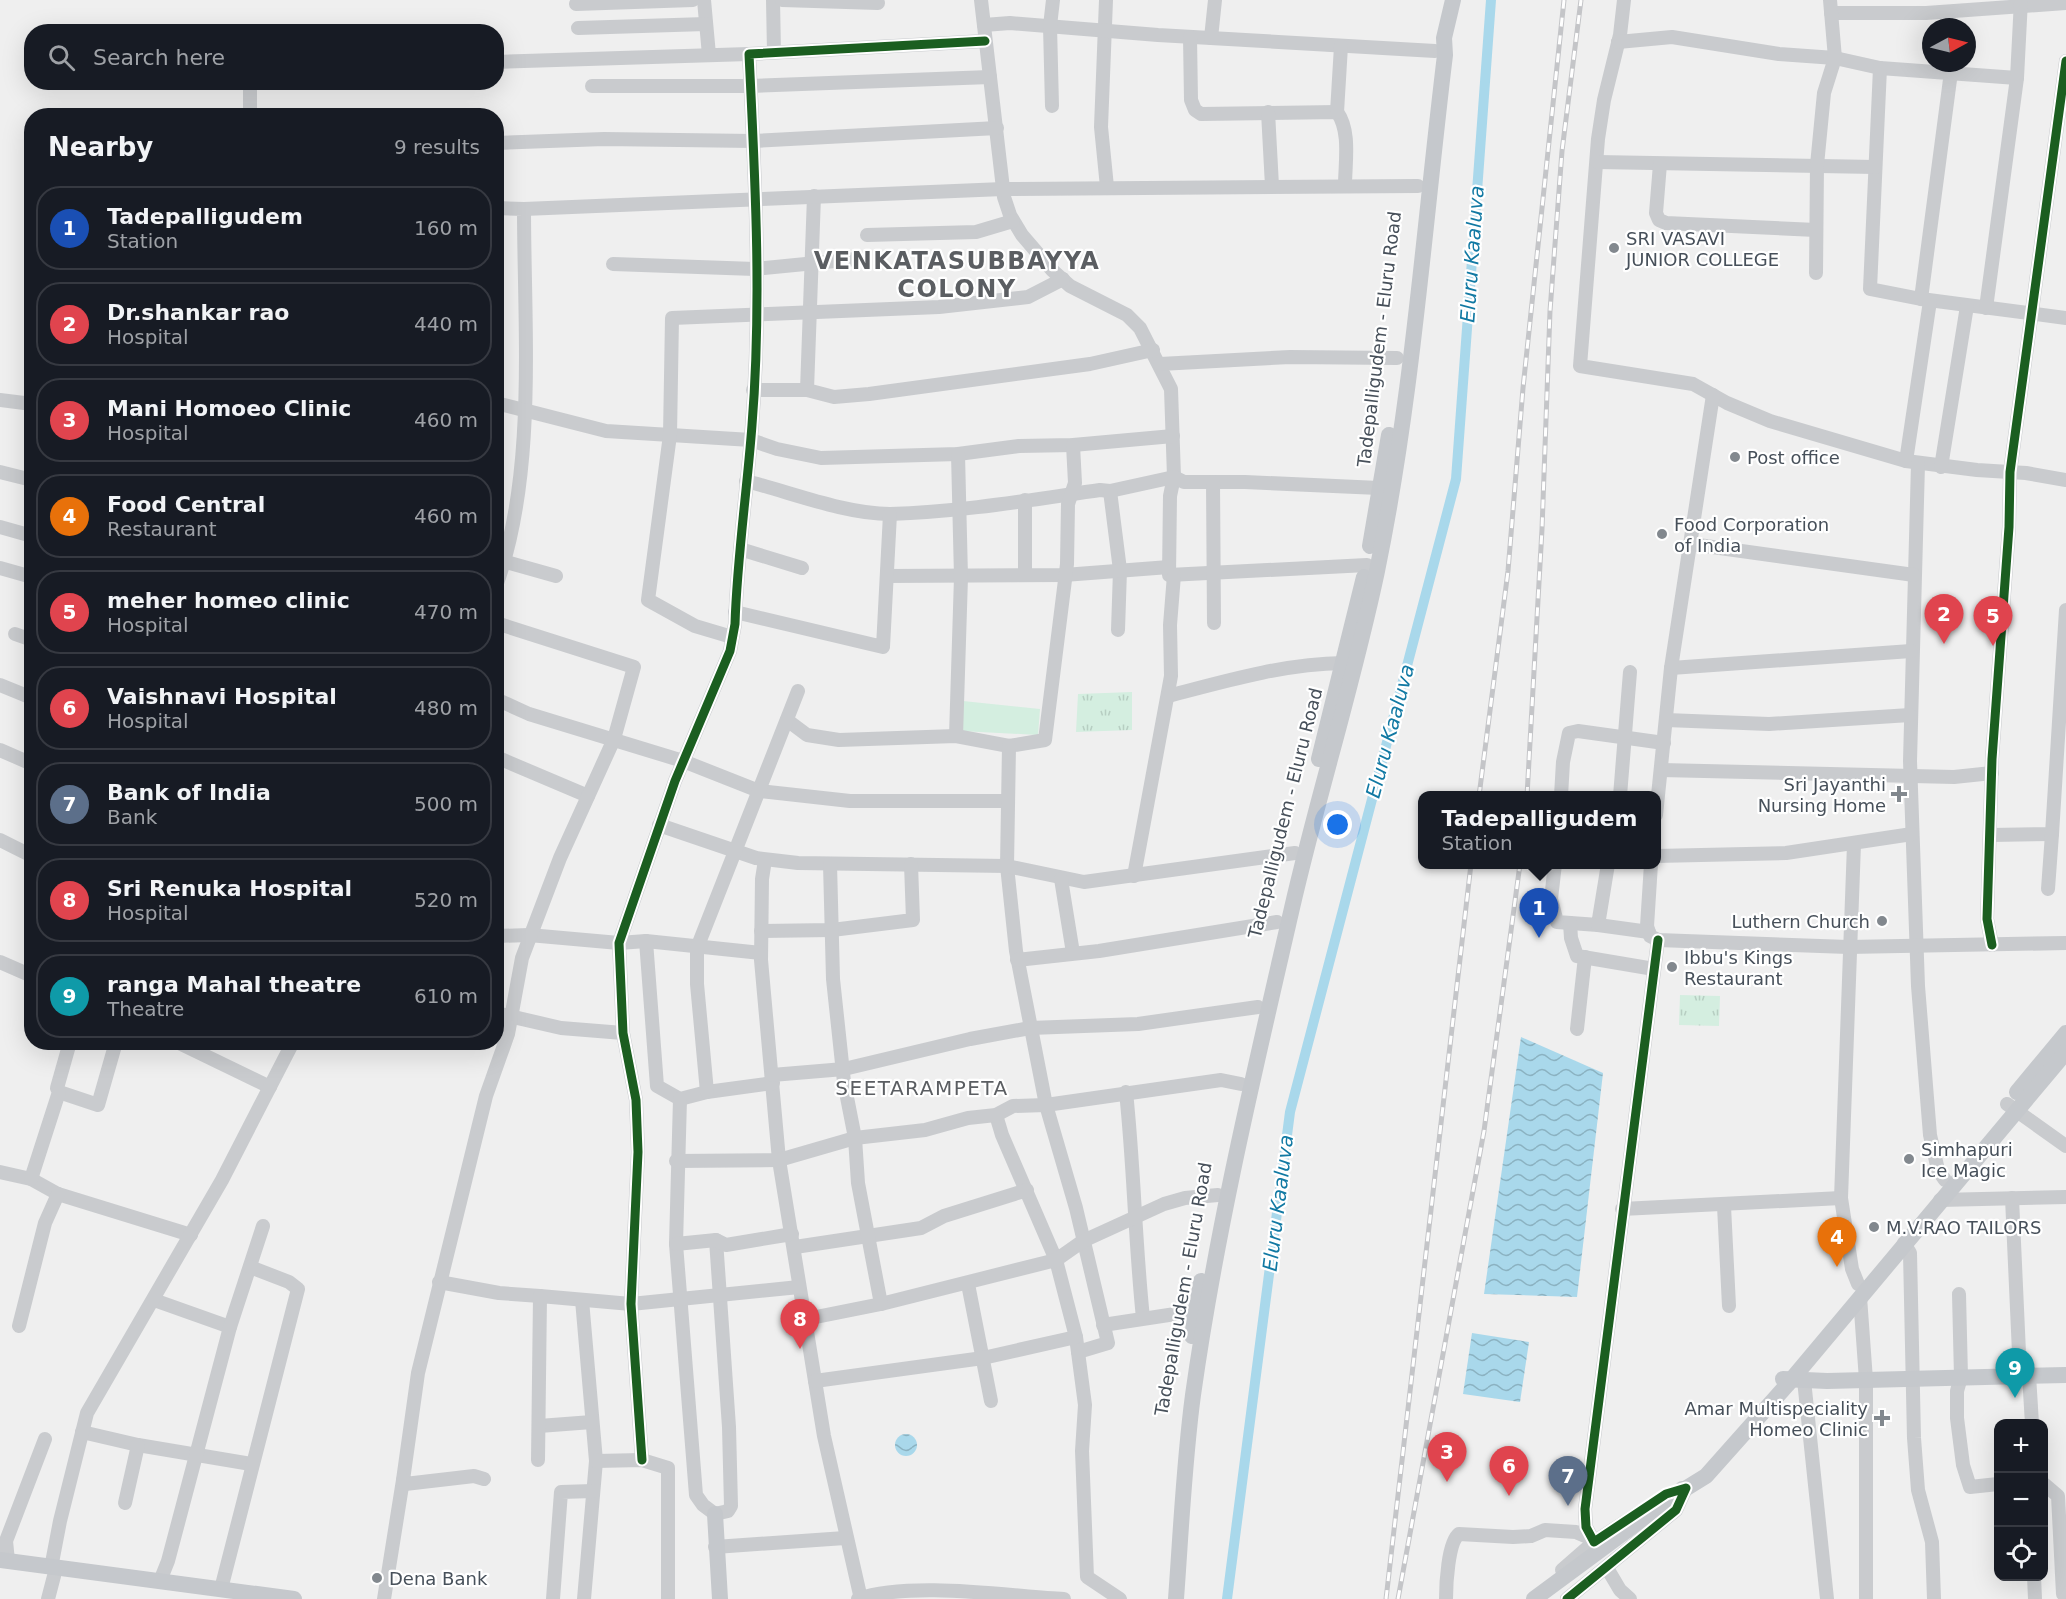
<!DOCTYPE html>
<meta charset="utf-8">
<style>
:root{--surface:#171b24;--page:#242831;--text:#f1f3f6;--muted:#9ea1a6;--line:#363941;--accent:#82888e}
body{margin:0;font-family:"DejaVu Sans",sans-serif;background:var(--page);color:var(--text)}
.controls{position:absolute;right:18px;bottom:18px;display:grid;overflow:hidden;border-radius:12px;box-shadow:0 6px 24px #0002}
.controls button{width:54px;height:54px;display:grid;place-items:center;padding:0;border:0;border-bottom:2px solid var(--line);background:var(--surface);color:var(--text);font:30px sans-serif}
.compass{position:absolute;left:1922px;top:18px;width:54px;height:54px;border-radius:50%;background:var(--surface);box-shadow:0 6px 24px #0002;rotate:83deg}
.you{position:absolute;left:1338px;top:825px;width:21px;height:21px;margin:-15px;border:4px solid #fff;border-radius:50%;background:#1a73e8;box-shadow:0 0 0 9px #1a73e833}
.badge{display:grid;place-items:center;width:39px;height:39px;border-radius:50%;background:var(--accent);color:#fff;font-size:20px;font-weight:700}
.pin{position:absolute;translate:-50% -50px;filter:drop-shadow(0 2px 3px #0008)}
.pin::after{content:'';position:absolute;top:32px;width:21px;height:18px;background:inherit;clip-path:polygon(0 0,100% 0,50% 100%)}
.popup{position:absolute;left:1418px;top:791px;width:243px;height:78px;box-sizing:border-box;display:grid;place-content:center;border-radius:12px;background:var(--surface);filter:drop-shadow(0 2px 4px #0005);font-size:20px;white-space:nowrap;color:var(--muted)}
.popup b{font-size:22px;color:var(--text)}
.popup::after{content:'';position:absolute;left:50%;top:100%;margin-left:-12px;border:12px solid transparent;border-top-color:var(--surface)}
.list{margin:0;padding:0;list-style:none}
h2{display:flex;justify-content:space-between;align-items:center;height:78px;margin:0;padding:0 24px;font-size:26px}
h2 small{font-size:20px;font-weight:400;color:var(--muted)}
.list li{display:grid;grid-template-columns:39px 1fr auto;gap:18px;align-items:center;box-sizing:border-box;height:84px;margin:0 12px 12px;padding:0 12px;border:2px solid var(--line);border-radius:24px}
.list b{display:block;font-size:22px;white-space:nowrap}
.list p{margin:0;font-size:20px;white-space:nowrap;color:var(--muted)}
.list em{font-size:20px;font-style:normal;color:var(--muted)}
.icon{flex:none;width:33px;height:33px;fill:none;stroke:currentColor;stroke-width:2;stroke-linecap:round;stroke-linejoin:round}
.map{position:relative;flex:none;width:2066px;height:1599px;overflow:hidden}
.search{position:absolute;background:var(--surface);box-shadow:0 6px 24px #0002;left:24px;top:24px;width:480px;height:66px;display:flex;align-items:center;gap:15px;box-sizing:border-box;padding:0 21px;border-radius:24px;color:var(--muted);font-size:22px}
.panel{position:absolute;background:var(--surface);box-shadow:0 6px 24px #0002;left:24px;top:108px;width:480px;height:942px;border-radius:24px}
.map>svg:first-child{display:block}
</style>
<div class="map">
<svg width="2066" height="1599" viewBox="0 0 2066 1599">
<defs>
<pattern id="park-tufts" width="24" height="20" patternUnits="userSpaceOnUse" patternTransform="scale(1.5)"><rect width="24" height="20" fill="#d4eee0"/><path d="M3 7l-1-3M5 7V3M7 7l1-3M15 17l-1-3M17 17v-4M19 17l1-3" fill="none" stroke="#b7cec2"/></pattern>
<pattern id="water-waves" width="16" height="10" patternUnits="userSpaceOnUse" patternTransform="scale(1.5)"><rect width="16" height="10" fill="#a9d8eb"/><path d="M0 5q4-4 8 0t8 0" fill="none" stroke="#8bb2c1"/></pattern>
</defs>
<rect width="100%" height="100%" fill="#efefef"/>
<polygon fill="#d4eee0" points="963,701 1040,709 1038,735 961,731"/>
<g fill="url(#park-tufts)">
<polygon points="1132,692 1132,730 1076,732 1078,694"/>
<polygon points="1680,995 1720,996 1719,1026 1679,1025"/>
</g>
<g fill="url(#water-waves)">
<polygon points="1521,1037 1603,1073 1577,1297 1484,1294"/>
<polygon points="1472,1333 1529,1342 1520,1402 1463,1394"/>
<circle cx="906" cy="1445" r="11"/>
</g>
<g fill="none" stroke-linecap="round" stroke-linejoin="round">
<polyline stroke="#a9d8eb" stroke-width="10" points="1227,1599 1290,1112 1456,479 1491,0"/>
<g stroke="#c9cbce" stroke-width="14">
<polyline points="704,0 709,55"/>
<polyline points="773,0 774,52"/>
<polyline points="782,0 878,3"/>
<polyline points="981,0 1004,197 1010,215 1022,235 1052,270 1070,286 1127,315 1140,328 1171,389 1174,477 1170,496 1169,575 1367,565"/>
<polyline points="1106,0 1101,127 1107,187"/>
<polyline points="1624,0 1620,35 1604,100 1598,139 1580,366 1693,384 1727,403 1770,421 1906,461 1977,470 2026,473 2066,480"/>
<polyline points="576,4 693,0"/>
<polyline points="1831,13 1926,13 2066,3"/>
<polyline points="984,25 1010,23 1158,35 1435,51"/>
<polyline points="578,28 706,24"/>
<path d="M1190 37 1191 100 1195 110 1201 114 1337 112C1351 131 1345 163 1345 186"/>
<polyline points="1211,38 1215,0"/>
<polyline points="1618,42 1672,37 1779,54 1835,58 1880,68 2017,78"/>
<polyline points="496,62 749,54"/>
<polyline points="1880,68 1870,289 1921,299 2066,318"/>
<polyline points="592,86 750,86 990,77"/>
<polyline points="1052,106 1050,26 1053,0"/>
<polyline points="1268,112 1272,186"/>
<polyline points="1337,112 1341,46"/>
<polyline points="250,116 250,82"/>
<polyline points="496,143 604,139 753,141 997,128"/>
<polyline points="1597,162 1875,167"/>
<polyline points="1660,164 1656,213 1659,220 1666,223 1816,230"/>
<polyline points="814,196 807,390 834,397 869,394 1090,364 1153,350"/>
<path d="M496 208 524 209C524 327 537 474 496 586"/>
<polyline points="524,209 1003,189 1418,186"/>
<polyline points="867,235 976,232 1013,221"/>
<polyline points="613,264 755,269 856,259"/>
<polyline points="1816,273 1817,165 1824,93 1835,58 1830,0"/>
<polyline points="1921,299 1951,72"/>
<polyline points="1986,308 2017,78 2021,0"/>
<polyline points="1160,364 1290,357 1397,358"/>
<polyline points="753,390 807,390"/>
<polyline points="0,400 32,404"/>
<polyline points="496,403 606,431 751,440 777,449 821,458 958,454 1019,446 1073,445 1173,436"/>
<polyline points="1906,461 1930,301"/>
<polyline points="1918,464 1910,761 1918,986 1930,1135 1938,1170 1945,1180"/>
<polyline points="1941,467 1967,306"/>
<polyline points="0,472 32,480"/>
<path d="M746 481C790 492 845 514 890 514 960 512 1030 500 1100 490L1110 491 1174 477 1184 482H1245L1379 488"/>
<polyline points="1213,482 1214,623"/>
<polyline points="1110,491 1120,570 1118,630"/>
<polyline points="1025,500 1025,575"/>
<polyline points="0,527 32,536"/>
<polyline points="1691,544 1914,575"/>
<polyline points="740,549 802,568"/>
<polyline points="499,560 556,576"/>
<polyline points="0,568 32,577"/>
<polyline points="887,576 1064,575 1169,567"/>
<polyline points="735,612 883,647 890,514"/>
<polyline points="15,634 32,640"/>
<polyline points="732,637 695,626 648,600 670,435 672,318 939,307 1028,297 1063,279"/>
<polyline points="1671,668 1911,651"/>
<polyline points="0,685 32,698"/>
<path d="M1168 696C1225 681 1283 664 1343 663"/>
<polyline points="496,699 529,714 683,761 759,791 850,801 1007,801"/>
<polyline points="787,720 807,735 839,740 956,736 1009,746 1045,740 1067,564 1068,504 1075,483 1073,445"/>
<polyline points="1666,720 1769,724 1910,715"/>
<polyline points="956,736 961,577 958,454"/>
<polyline points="1009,746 1007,866 1016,951 1046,1105 1076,1208 1108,1343 1078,1352"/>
<polyline points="0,750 32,764"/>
<polyline points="496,757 588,796"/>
<polyline points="1661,770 1954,777 1992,773"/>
<polyline points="1561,796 1563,762 1569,733 1578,731 1664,743"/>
<polyline points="1620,796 1630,672"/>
<polyline points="1656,815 1671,668 1713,395"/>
<polyline points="659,825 756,858 798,863 1007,866 1084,882 1295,853"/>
<polyline points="1991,835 2052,834 2066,610"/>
<polyline points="0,840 32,856"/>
<polyline points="1854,844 1841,1198 1852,1269 1858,1284"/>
<polyline points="1656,856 1786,853 1912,834"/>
<polyline points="765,860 762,879 761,960 779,1160 824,1436 861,1599"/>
<polyline points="1555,864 1551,899 1557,922 1598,925 1608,864"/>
<polyline points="1651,864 1647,926 1650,936 1658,940 1848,947 2066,943"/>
<polyline points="1134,876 1171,676 1170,625 1174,575"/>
<polyline points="1061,879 1073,953"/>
<polyline points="2048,889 2052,834"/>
<polyline points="1570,923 1571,938 1577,956 1654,969"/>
<polyline points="1598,925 1649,932"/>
<polyline points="761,931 832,930 913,920 911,864"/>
<polyline points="496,936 529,935 619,943 646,941 761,953"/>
<polyline points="646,941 657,1086 680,1099 707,1092 773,1083"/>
<polyline points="1992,945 1987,919 1992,759 2009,527 2010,472 2066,61"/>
<polyline points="1017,960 1099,951 1277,922"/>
<polyline points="0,962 32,976"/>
<polyline points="496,1013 561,1028 623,1033"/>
<polyline points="1577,1029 1585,957"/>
<polyline points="177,1042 270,1087"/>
<polyline points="772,1075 844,1069 970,1039 1030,1028 1138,1024 1258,1007"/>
<polyline points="59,1092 98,1105 116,1042"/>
<polyline points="707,1092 697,984 697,948 798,691"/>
<path d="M1126 1092C1134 1167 1135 1242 1143 1318"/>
<polyline points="680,1099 676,1244 696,1495 703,1505 715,1514 728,1511 731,1506 729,1427 716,1240"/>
<polyline points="2007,1104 2066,1146"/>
<polyline points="996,1115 1002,1135 1056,1260 1076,1337 1085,1405 1082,1451 1087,1577 1120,1599"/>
<polyline points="676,1161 779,1160 855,1138 925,1130 968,1118 996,1115 1013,1106 1046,1105 1221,1080 1241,1084"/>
<polyline points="0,1172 31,1179 58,1194 191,1235"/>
<polyline points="31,1179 59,1092 57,1088 70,1042"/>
<polyline points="2012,1198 2020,1375"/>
<polyline points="1940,1200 2066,1197"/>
<polyline points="1724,1206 1729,1306"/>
<polyline points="1622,1209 1841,1198"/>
<polyline points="1904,1243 1910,1253 1914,1438 1918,1490 1932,1542 1934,1599"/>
<polyline points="676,1244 716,1240 726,1245 792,1234"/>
<polyline points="795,1247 921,1228 944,1216 1027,1190"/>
<polyline points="439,1282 499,1293 540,1296"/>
<polyline points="968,1284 991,1401"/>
<polyline points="1959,1294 1961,1377 1957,1391 1957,1418 1963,1465 1970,1487 1998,1484"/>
<polyline points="1860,1297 1866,1380 1866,1599"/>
<polyline points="154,1300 230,1327"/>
<polyline points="582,1300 596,1461 584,1599"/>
<polyline points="881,1304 1056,1260 1083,1241 1164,1204 1185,1198 1218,1195"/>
<polyline points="806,1319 881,1304 858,1183 855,1138 844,1082 833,979 830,864"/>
<polyline points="1103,1325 1195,1311"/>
<polyline points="19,1326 45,1223 58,1194"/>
<polyline points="2029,1375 2032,1424"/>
<polyline points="1804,1380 1827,1599"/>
<polyline points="815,1381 983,1358 1076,1337"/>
<polyline points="539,1426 592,1422"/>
<polyline points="82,1432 138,1445 251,1464"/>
<polyline points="538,1460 540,1296 631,1304 799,1287"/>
<path d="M642 1460 631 1304 638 1152 636 1100 623 1033 619 943 675 781 730 651 735 624C737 558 747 492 752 425 762 302 755 176 749 54L985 41"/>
<polyline points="596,1461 642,1460 668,1468 668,1599"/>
<polyline points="484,1479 474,1476 405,1484 403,1480 418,1373 486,1096 508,1034 522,958 560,858 614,739 634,667 496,623"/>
<polyline points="2044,1484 2058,1496 2063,1594"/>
<polyline points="125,1503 138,1445"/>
<polyline points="1640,1512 1594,1542 1586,1527 1585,1509 1658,940"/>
<polyline points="715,1547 845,1538"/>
<polyline points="8,1561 6,1541 45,1439"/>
<polyline points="51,1568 60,1521 87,1413 222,1180 293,1042"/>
<polyline points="1607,1568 1620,1590 1630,1599"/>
<polyline points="1562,1570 1594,1542"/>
<polyline points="2034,1576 2035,1599"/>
<polyline points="160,1581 168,1561 230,1327 263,1226"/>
<polyline points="221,1589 298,1289 289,1282 250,1267"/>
<polyline points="48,1599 54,1576"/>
<polyline points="384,1599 403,1480"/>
<polyline points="553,1599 561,1492 593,1491"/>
<path d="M858 1599C911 1581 1008 1596 1064 1599"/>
<path d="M1446 1599C1446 1585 1448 1542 1459 1534L1513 1537 1531 1536 1545 1530 1576 1532 1590 1538"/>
<polyline points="1567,1599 1676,1510 1686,1488 1682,1488"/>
</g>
<g stroke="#c5c8cc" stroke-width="16">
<polyline points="1370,546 1389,435"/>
<polyline points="1319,759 1364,577"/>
<polyline points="2017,1092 2066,1033"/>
<polyline points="1192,1336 1201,1281"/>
<polyline points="1783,1379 1827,1381 2066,1375"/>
<polyline points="715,1514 720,1599"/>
<polyline points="0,1560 294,1599"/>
<path d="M1176 1599C1181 1531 1184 1462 1193 1395 1216 1231 1255 1069 1292 908 1318 795 1353 685 1377 571 1412 402 1424 227 1445 55L1444 38 1453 0"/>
<polyline points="1534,1599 1672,1497 1706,1476 1787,1385 2066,1052"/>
</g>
<defs>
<g id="rail">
<polyline points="1479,796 1508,571 1523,388 1564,0"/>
<polyline points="1527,796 1542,529 1550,311 1562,151 1581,0"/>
<polyline points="1386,1599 1471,864"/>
<polyline points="1398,1599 1484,1131 1520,864"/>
</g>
</defs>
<use href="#rail" stroke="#c4c5c8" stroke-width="5"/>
<use href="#rail" stroke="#fff" stroke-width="3" stroke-dasharray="9" stroke-linecap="butt"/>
<defs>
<g id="cycleway">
<polyline points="1992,945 1987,919 1992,759 2009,527 2010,472 2066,61"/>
<path d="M642 1460 631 1304 638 1152 636 1100 623 1033 619 943 675 781 730 651 735 624C737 558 747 492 752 425 762 302 755 176 749 54L985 41"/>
<polyline points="1567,1599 1676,1510 1686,1488 1666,1494 1594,1542 1586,1527 1585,1509 1658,940"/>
</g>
</defs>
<use href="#cycleway" stroke="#fff" stroke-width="13"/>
<use href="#cycleway" stroke="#1b5e20" stroke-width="9"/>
</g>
<g fill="#82888e" stroke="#fff" stroke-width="2">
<circle cx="1614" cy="248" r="6"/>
<circle cx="1735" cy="457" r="6"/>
<circle cx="1662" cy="534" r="6"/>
<path d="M1896 785h6v6h6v6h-6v6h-6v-6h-6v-6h6z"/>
<circle cx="1882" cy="921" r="6"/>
<circle cx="1672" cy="967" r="6"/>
<circle cx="1909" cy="1159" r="6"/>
<circle cx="1874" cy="1227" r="6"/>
<path d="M1879 1409h6v6h6v6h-6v6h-6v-6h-6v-6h6z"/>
<circle cx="377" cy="1578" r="6"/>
</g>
<g text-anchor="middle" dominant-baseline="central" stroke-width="4.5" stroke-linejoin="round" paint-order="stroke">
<g font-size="18" fill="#47505a" stroke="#fff" text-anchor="start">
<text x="1626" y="238">SRI VASAVI<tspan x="1626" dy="21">JUNIOR COLLEGE</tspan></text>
<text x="1747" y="457">Post office</text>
<text x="1674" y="524">Food Corporation<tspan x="1674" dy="21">of India</tspan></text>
<text x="1886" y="784" text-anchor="end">Sri Jayanthi<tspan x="1886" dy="21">Nursing Home</tspan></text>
<text x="1870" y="921" text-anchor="end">Luthern Church</text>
<text x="1684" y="957">Ibbu's Kings<tspan x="1684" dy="21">Restaurant</tspan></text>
<text x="1921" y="1149">Simhapuri<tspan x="1921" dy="21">Ice Magic</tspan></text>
<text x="1886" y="1227">M.V.RAO TAILORS</text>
<text x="1868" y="1408" text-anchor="end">Amar Multispeciality<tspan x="1868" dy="21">Homeo Clinic</tspan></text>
<text x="389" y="1578">Dena Bank</text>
</g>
<g font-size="18" fill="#47505a" stroke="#fff">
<text transform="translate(1379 339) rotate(-83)">Tadepalligudem - Eluru Road</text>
<text transform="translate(1285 813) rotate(-76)">Tadepalligudem - Eluru Road</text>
<text transform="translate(1183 1289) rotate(-80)">Tadepalligudem - Eluru Road</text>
</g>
<g font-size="20" font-style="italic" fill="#1179a3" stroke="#fff">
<text transform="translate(1472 254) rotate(-86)">Eluru Kaaluva</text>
<text transform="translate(1390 731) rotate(-75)">Eluru Kaaluva</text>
<text transform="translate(1278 1203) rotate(-83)">Eluru Kaaluva</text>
</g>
<g font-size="20" letter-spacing="1.5" fill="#5b5e62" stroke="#fff">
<text x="922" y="1088">SEETARAMPETA</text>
</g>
<g font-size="24" font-weight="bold" letter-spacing="1.5" fill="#5b5e62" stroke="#fff">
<text x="957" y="261">VENKATASUBBAYYA<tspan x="957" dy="28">COLONY</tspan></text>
</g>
</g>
</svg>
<div class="controls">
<button>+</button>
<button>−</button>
<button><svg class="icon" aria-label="locate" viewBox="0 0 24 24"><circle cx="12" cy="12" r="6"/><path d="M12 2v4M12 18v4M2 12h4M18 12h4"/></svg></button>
</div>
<svg class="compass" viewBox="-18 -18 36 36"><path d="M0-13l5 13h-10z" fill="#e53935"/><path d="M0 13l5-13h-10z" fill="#9ea1a6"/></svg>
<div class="you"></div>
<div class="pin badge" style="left:1539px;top:938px;background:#1a4fb4">1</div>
<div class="popup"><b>Tadepalligudem</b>Station</div>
<div class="pin badge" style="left:1944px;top:644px;background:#e0444e">2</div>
<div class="pin badge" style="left:1447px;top:1482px;background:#e0444e">3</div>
<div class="pin badge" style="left:1837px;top:1267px;background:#e8710a">4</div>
<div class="pin badge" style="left:1993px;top:646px;background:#e0444e">5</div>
<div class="pin badge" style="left:1509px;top:1496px;background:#e0444e">6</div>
<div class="pin badge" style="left:1568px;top:1506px;background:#5c6f8a">7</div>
<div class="pin badge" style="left:800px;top:1349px;background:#e0444e">8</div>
<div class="pin badge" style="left:2015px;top:1398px;background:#0f9aa8">9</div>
<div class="search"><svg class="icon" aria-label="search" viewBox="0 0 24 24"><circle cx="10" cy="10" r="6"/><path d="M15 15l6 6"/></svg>Search here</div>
<section class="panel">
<h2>Nearby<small>9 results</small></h2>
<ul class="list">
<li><span class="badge" style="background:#1a4fb4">1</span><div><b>Tadepalligudem</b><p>Station</p></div><em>160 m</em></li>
<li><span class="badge" style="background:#e0444e">2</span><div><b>Dr.shankar rao</b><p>Hospital</p></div><em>440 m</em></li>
<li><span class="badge" style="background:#e0444e">3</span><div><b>Mani Homoeo Clinic</b><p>Hospital</p></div><em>460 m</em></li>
<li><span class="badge" style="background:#e8710a">4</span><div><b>Food Central</b><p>Restaurant</p></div><em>460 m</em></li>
<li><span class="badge" style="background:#e0444e">5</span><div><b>meher homeo clinic</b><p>Hospital</p></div><em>470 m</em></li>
<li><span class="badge" style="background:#e0444e">6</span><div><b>Vaishnavi Hospital</b><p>Hospital</p></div><em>480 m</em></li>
<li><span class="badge" style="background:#5c6f8a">7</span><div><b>Bank of India</b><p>Bank</p></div><em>500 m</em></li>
<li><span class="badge" style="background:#e0444e">8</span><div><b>Sri Renuka Hospital</b><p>Hospital</p></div><em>520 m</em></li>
<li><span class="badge" style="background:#0f9aa8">9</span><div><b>ranga Mahal theatre</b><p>Theatre</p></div><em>610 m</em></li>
</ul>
</section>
</div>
